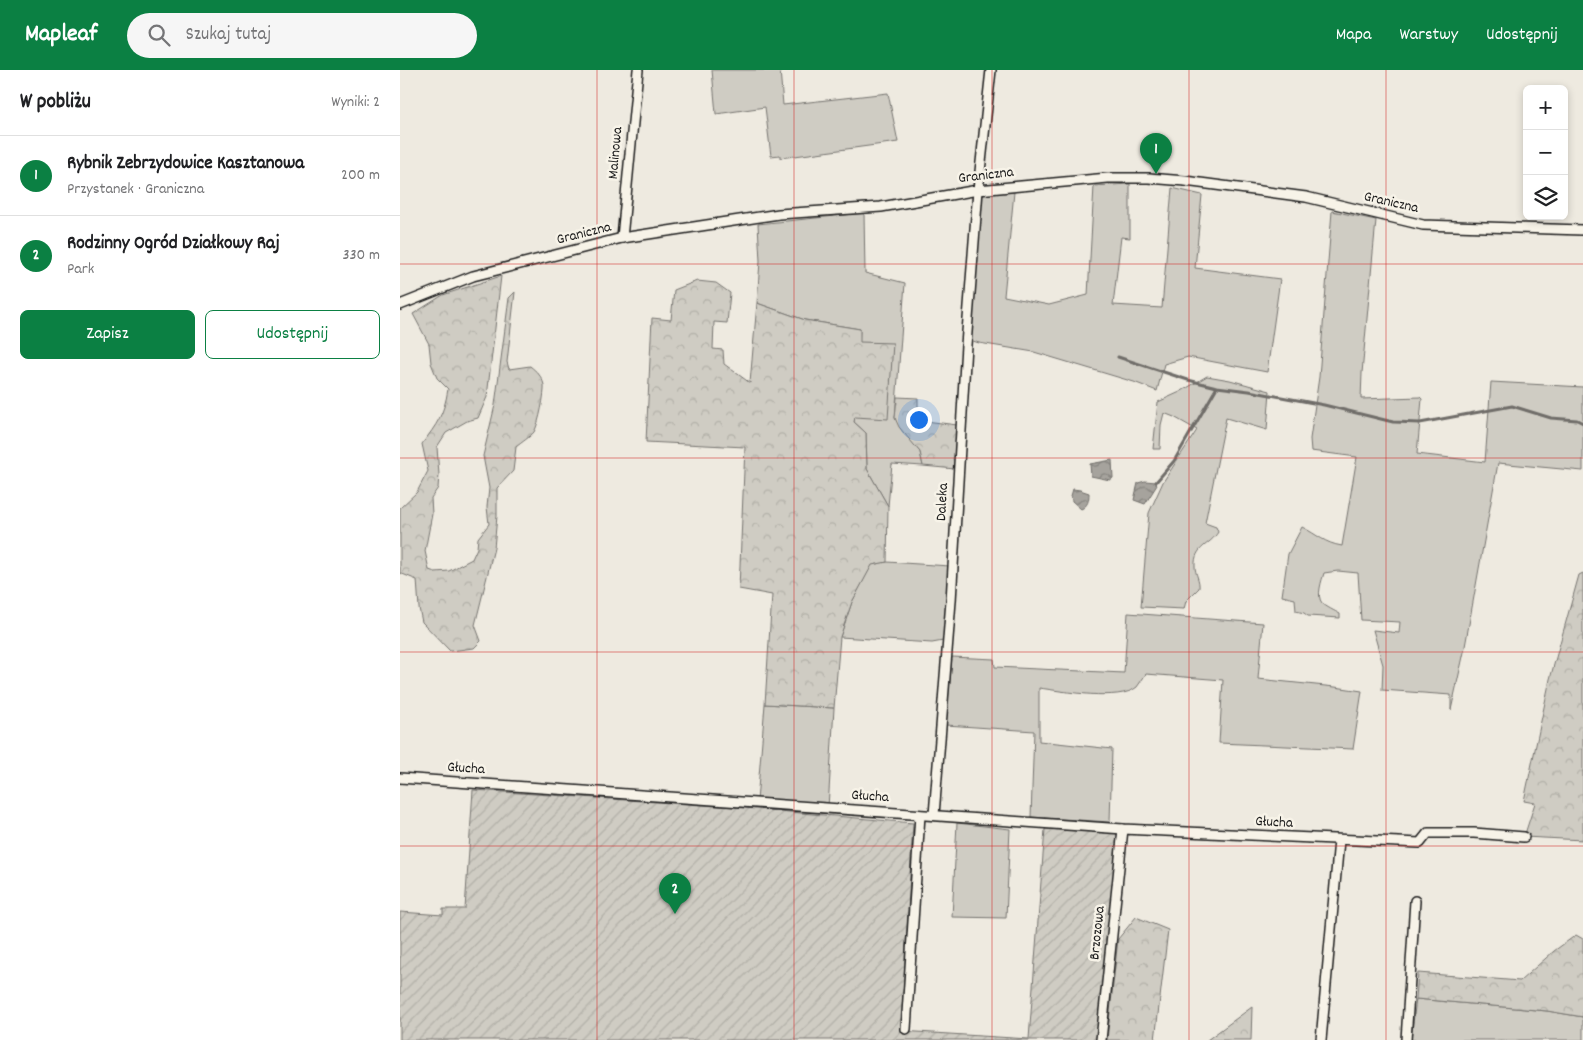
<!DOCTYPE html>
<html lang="pl">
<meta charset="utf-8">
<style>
:root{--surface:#fff;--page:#f6f6f6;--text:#202124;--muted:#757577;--line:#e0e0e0;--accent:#0b8043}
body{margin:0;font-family:Dekko,sans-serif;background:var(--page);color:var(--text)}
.controls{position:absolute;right:15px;top:15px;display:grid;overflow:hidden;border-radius:8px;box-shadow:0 2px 8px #0003}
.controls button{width:45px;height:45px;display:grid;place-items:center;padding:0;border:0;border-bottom:1px solid var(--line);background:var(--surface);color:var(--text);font:25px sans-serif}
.you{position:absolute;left:518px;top:349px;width:18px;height:18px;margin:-12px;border:4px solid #fff;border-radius:50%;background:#1a73e8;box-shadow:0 0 0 8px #1a73e833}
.badge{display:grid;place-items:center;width:32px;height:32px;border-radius:50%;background:var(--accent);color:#fff;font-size:16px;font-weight:700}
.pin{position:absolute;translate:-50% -41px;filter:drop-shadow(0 1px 2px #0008)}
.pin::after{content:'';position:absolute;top:26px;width:18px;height:15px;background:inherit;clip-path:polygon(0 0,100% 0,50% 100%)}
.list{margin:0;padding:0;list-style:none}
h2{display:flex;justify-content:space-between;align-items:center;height:65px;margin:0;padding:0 20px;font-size:21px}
h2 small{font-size:16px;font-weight:400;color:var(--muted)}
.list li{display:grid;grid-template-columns:32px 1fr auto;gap:15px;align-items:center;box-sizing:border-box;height:80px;padding:0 20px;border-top:1px solid var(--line)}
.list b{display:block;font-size:19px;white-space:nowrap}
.list p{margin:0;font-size:16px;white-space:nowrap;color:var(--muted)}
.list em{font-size:16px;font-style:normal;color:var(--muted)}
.actions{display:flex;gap:10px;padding:15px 20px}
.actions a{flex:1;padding:11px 0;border:1px solid var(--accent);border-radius:8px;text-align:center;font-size:18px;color:var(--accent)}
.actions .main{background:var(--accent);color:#fff}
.icon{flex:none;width:28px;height:28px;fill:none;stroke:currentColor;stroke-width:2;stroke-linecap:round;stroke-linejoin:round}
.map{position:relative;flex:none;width:1183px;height:970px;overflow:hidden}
header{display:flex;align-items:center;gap:30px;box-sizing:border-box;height:70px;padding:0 25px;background:var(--accent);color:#fff}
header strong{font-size:24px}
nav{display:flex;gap:28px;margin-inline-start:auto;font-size:18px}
.search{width:350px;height:45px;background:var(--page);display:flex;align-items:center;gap:12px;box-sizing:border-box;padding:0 18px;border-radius:28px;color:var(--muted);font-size:19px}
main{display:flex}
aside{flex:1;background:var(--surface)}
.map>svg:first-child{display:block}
</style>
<header>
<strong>Mapleaf</strong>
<div class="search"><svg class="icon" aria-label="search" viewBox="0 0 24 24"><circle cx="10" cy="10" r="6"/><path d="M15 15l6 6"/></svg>Szukaj tutaj</div>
<nav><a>Mapa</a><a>Warstwy</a><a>Udostępnij</a></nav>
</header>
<main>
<aside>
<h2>W pobliżu<small>Wyniki: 2</small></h2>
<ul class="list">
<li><span class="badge">1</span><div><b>Rybnik Zebrzydowice Kasztanowa</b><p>Przystanek · Graniczna</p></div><em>200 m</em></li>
<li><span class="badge">2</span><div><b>Rodzinny Ogród Działkowy Raj</b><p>Park</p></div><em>330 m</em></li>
</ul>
<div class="actions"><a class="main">Zapisz</a><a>Udostępnij</a></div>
</aside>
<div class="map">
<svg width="1183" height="970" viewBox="0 0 1183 970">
<defs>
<pattern id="forest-crowns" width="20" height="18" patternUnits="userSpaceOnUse" patternTransform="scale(1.25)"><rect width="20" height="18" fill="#cfccc3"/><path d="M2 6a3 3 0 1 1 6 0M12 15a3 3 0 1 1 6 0" fill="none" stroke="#b1afa7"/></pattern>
<pattern id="garden-furrows" width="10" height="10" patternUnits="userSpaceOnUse" patternTransform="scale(1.25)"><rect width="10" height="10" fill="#cfccc3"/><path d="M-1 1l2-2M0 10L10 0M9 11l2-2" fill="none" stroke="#b1afa7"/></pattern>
<pattern id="water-waves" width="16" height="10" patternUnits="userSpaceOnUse" patternTransform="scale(1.25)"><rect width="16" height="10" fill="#a6a39d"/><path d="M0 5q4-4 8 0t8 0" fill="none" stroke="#86847f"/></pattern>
</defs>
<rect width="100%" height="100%" fill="#eeeae0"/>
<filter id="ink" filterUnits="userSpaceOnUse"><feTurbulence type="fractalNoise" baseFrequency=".02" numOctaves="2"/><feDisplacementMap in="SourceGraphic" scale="10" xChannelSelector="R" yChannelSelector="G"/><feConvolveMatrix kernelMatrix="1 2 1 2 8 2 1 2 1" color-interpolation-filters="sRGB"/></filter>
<g filter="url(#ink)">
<g fill="#cfccc3" stroke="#767470">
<polygon points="312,0 380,0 383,35 488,23 498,72 380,88 380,85 371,86 365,37 316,44"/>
<polygon points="730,114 730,168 721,167 713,235 762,238 772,118 802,125 795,198 880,209 867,302 788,287 764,294 757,321 734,312 634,282 579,273 570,270 581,130 583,124 614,122 604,226 649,235 688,225 694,116"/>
<path d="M932 141 976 150 962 303 961 329 1020 327 1022 329 1017 384 1085 392 1091 312 1183 317V401L1098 393 1064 582 1051 640V625L982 620 983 595 973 560 999 563 1000 552 961 550 958 503 938 501 924 503C922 510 916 526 922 533 926 537 935 541 940 544V548L908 546 904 543 896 541 895 529 882 526 888 484 902 457C918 465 924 473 942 476L957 387 911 381 910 369 919 307Z"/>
<polygon points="464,143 465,203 505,213 495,348 520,382 523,396 492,394 488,436 467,399 466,363 454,352 460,259 405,250 357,233 360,191 358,154"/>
<path d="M807 306 830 310 870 321 867 360 826 348 805 453 816 457 818 462C810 476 794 476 795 496 795 504 800 510 799 518L786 531 784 539 741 537 749 443 763 412 797 360 774 347 764 343 761 355 760 379H753L758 332 780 322Z"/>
<polygon points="487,492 550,496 543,571 532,573 440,567 452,532 472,494"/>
<path d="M728 543 863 553 858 609 935 617 962 621 953 679 819 673 823 610 746 604C743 608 740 613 737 617 720 632 662 621 639 618V671L712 679 710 752 631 747 634 661 546 655 552 587 594 589 595 597 724 603Z"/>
<polygon points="365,634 434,638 428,738 357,731"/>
<polygon points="557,753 610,759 606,848 552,847"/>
<polygon points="1016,929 1147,941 1183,947 1183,970 1011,970"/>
</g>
<g fill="url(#forest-crowns)" stroke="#767470">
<path d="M101 206 87 327 78 348 67 351 46 363 37 377 39 405 38 418 31 428 32 444 25 481 29 500 35 502 49 501 72 489 77 478 78 468 89 454 87 437 89 418 83 386 95 335 109 228 115 222 107 292 109 299 130 296C136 301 142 306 144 315 145 323 139 354 134 362 130 367 122 372 116 377L113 401 97 418V446L94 478 75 555 81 571 74 578 50 581 22 552 19 538 17 510 0 503V438L17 422 28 401 22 374C37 354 44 345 48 319L37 308 31 293 29 274 13 244 43 225Z"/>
<polygon points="297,211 316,213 330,223 327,253 314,252 313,279 323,280 324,294 350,313 357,233 405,250 460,259 460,272 493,273 488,349 455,347 454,352 466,363 467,399 488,436 487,492 472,495 452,532 440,567 434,638 365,634 372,525 339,519 345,377 246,372 252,248 271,250 274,220"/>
<polygon points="497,327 518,328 518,350 557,355 555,399 523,396 520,382 499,357 495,348"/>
<polygon points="1183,503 1183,770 1124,767 1135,733 1124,731 1150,609 1179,505"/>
<polygon points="736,847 768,860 755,970 707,970 718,869"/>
<polygon points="1176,865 1183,869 1183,947 1147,941 1016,929 1018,903 1120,911 1154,881"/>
<polygon points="852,937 851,970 807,970"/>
</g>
<polygon fill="url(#garden-furrows)" stroke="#767470" points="73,720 333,737 513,753 501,961 629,969 645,759 719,763 699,970 0,970 0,842 43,845 43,839 65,839"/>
<g fill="url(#water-waves)" stroke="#6f6d69">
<polygon points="712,390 713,408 710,410 691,406 690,394"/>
<polygon points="745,411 756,412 757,415 745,434 734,430 738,413"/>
<path d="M673 419 680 420 689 423C689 430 688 436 681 439L672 431 671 426Z"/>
</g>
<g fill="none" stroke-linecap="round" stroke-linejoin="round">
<g stroke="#6f6d69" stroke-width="3">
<polyline points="718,287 788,310 817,317 849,321 924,335 993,352 1020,353 1112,336 1151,348 1177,350 1183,353"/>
<polyline points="756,412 774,391 817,317"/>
</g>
<defs>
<g id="minor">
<polyline points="222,168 238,0"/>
<polyline points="0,235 73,206 222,168 379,144 481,137 578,120 708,108 749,108 785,111 906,127 1023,155 1183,160"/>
<polyline points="0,708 723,759 1020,773 1028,763 1074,763 1124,767"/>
<polyline points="534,745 551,531 566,275 578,120 591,0"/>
<polyline points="506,959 520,745"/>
<polyline points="701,970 723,759"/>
<polyline points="921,970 939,770"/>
<polyline points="1006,970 1015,831"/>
</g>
</defs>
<use href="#minor" stroke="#1c1c1c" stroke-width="12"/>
<use href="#minor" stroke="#f7f3e8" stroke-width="9"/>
</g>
</g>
<path fill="none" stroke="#d62828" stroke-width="1" stroke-opacity="0.55" d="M197 0V970M394 0V970M592 0V970M789 0V970M986 0V970M0 194H1183M0 388H1183M0 582H1183M0 776H1183"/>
<g text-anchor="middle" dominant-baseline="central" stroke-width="5" stroke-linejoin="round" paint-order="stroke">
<g font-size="15" fill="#1c1c1c" stroke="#f7f3e8">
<text transform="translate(216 83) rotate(-85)">Malinowa</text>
<text transform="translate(586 106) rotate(-7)">Graniczna</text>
<text transform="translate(991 133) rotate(13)">Graniczna</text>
<text transform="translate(184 164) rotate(-14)">Graniczna</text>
<text transform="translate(543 432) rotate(-87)">Daleka</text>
<text transform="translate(66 699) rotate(4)">Głucha</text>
<text transform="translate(470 727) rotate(4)">Głucha</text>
<text transform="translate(874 753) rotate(3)">Głucha</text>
<text transform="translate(698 863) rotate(-84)">Brzozowa</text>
</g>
</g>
</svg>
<div class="controls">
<button>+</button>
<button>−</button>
<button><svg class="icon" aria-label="layers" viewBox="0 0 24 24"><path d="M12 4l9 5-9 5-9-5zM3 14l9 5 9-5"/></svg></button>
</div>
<div class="you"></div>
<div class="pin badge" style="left:756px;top:104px">1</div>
<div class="pin badge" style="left:275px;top:844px">2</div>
</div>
</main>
